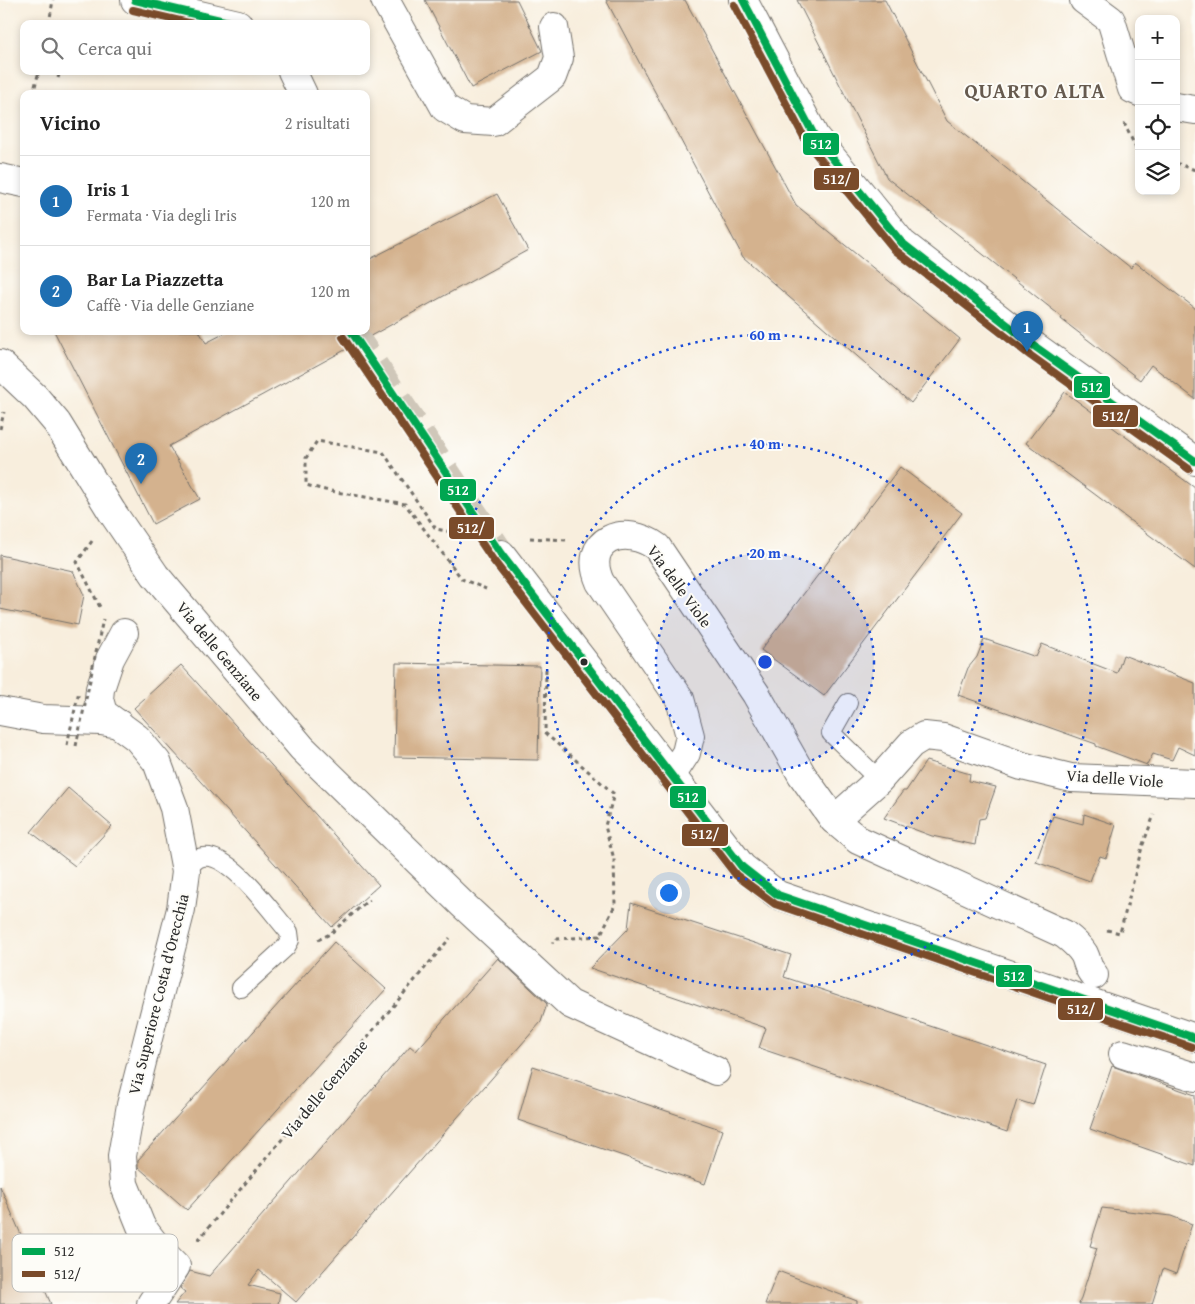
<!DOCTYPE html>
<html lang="it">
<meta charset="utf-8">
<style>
:root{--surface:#fff;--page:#f6f6f6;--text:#222;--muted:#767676;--line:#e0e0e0;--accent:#1f6fb2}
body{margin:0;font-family:"Gentium Book Plus",serif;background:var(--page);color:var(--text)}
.controls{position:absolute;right:15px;top:15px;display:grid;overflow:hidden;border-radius:10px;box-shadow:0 2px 8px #0003}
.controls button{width:45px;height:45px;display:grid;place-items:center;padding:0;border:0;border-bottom:1px solid var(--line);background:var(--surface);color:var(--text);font:25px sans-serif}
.you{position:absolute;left:668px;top:892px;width:18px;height:18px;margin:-12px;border:4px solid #fff;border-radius:50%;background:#1a73e8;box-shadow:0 0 0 8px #1a73e833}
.badge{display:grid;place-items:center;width:32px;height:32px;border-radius:50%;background:var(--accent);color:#fff;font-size:16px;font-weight:700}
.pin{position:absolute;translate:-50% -41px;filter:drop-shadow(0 1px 2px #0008)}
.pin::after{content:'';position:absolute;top:26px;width:18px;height:15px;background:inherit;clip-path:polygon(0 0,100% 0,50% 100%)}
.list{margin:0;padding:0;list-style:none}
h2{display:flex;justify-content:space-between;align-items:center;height:65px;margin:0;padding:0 20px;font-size:21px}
h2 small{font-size:16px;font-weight:400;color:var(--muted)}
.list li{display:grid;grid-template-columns:32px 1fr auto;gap:15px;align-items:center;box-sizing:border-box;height:90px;padding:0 20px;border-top:1px solid var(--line)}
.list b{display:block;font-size:19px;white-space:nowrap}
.list p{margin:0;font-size:16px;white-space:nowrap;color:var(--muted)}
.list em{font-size:16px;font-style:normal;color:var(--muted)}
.icon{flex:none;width:28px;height:28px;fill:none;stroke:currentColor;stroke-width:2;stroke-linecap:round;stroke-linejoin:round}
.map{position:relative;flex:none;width:1195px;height:1304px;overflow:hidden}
.search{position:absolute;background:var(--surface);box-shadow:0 2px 8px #0003;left:20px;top:20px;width:350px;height:55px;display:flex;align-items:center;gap:12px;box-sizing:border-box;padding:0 18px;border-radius:10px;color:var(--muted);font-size:19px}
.panel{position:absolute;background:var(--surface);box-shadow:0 2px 8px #0003;left:20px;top:90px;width:350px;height:245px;border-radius:10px}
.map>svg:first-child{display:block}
</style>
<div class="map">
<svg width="1195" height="1304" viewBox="0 0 1195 1304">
<rect width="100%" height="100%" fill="#fdfcf7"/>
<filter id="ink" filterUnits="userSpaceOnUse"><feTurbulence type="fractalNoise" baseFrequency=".02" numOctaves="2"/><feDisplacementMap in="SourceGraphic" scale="10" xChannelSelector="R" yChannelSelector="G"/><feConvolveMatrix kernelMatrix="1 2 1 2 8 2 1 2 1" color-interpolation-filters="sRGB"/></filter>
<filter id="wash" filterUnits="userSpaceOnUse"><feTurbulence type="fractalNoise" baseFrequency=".0096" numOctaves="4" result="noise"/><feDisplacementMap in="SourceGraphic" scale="20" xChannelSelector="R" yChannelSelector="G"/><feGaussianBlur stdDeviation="1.12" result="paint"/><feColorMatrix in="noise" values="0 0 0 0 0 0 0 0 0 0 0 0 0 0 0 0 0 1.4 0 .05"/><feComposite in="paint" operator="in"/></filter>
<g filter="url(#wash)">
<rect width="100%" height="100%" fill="#f8eedd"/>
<g id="blocks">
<g fill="#d4b28e">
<polygon points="425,0 517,0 542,51 471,88"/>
<polygon points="606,0 685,0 796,205 960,339 911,403 743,257"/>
<polygon points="797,0 885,0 947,121 1131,268 1135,262 1195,308 1195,399 1151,365 1140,380 1061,319 1062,317 887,178"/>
<polygon points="497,194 528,250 169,446 200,499 153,524 54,331 199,331 206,343 229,331 366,331 366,261"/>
<polygon points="1065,392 1195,488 1195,569 1026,443"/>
<polygon points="900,467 962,513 824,696 761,650"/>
<polygon points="0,555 73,571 84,595 78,625 0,609"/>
<polygon points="984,639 1036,657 1042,644 1117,673 1123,655 1195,683 1195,755 1178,747 1172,760 1153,754 1147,765 1096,746 1096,744 958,695 968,668 977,657"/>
<polygon points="396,663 540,666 538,760 394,757"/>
<polygon points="181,665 379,885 332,927 134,708"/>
<polygon points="926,761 970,774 969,781 996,787 985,818 979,819 975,845 932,836 884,818 903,791 906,791"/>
<polygon points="68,788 112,826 75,866 31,832"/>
<polygon points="1084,814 1116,825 1106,858 1100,856 1090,881 1036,862 1053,816 1083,824"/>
<polygon points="631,903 791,955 784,977 1046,1065 1033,1105 1017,1100 1007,1132 759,1048 766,1028 590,968 628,929"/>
<polygon points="334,942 386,989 187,1210 138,1167 138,1160"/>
<polygon points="498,958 547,1004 541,1022 296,1302 259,1270 248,1285 280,1293 278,1304 175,1304 185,1292 180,1288 190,1271 209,1276 410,1046 416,1051"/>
<polygon points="533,1066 723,1130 705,1184 518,1120"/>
<polygon points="1112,1066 1195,1095 1195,1166 1090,1129"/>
<polygon points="0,1186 51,1304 0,1304"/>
<polygon points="1102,1208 1171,1216 1192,1224 1176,1274 1163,1269 1152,1304 1079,1304 1097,1248 1090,1246"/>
<polygon points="778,1271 857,1301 857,1304 765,1304"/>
</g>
</g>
</g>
<g filter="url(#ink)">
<use href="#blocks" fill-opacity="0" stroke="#736f69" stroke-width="1"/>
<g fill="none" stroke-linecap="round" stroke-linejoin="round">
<polyline stroke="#cfc7b9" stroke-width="28" stroke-dasharray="28 14" stroke-linecap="butt" points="351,331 501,554"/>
<defs>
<g id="service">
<polyline points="848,703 831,733 879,780"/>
<path d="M186 871C191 865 195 858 203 857 230 852 272 913 289 932L290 940 286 947 241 988"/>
</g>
<g id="minor">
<polyline points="135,0 238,24"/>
<polyline points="385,0 445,108 465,120 494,122 552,77 559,58 554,27"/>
<polyline points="743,0 815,137 902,243 1037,348 1195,461"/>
<polyline points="1084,0 1111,20 1132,89 1139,92"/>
<polyline points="292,71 303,94"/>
<polyline points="1176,107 1195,110"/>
<polyline points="0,178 24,183"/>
<polyline points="0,364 35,397 57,423 112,512 155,575 302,748 462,904 570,1004 716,1071"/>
<polyline points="501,554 742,867 778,895 1195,1038"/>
<polyline points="124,633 110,659 100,689 99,699 103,713 137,738 157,762 174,808 186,871 181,909 131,1105 122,1156 124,1184 141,1226 157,1247 176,1266 151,1304"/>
<polyline points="0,711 43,719 101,721 119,724"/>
<path d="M671 776 686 753 690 736 680 699 600 582C581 539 625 523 657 547L756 694 802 775 834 820"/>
<path d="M1094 975C1087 968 1088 962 1084 954 1079 946 1072 940 1064 934L858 840 834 820 879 780 911 744 924 736 943 738 1022 766 1071 778 1195 783"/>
<polyline points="1123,1054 1195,1077"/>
</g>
</defs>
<use href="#service" stroke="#736f69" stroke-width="20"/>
<use href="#minor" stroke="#736f69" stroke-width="30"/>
<g stroke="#736f69" stroke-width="3" stroke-dasharray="4 4" stroke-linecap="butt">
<polyline points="49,24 53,0"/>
<polyline points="58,78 60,71"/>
<polyline points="33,94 39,71"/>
<polyline points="1124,123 1136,148 1139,149"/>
<polyline points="1176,163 1195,170"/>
<polyline points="0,429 4,412"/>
<polyline points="474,536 436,529 383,452 317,441 306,458 306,485 325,490 405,504 462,579 486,589"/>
<polyline points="530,538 568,540"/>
<polyline points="92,541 77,562 101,609"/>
<polyline points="546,669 545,733 614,794 605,826 614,859 615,905 600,936 557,939 552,943"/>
<polyline points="1107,930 1120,933 1142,847 1154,815"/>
<polyline points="318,940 330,934 366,902 370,900"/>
<polyline points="198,1240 450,938"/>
</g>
<use href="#service" stroke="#fff" stroke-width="18"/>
<use href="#minor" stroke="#fff" stroke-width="28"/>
<g stroke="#736f69" stroke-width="3" stroke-dasharray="4 4" stroke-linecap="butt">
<polyline points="67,745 79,691"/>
<polyline points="76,746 103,619"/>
</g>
<defs>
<g id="bus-1">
<polyline points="135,0 237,24"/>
<polyline points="743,0 815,137 902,243 1037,348 1195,461"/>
<polyline points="351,331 501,554 742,867 778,895 1195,1038"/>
</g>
<g id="bus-2">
<polyline points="734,5 807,143 895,250 1031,356 1189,469"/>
<polyline points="133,10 193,24"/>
<polyline points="343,337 493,560 736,875 775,904 1192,1047"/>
</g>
</defs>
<use href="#bus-1" stroke="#fdfcf7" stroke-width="11"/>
<use href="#bus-2" stroke="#fdfcf7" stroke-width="11"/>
<use href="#bus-1" stroke="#00a651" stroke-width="8"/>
<use href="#bus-2" stroke="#7a4b2a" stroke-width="8"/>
</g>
</g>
<circle cx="765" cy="662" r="109" fill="#1d4ed8" fill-opacity=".12"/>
<g fill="none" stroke="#1d4ed8" stroke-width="2.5" stroke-dasharray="2.5 5">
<circle cx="765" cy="662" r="109"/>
<circle cx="765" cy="662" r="218"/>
<circle cx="765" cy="662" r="327"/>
</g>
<circle fill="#2b2b2b" stroke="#fdfcf7" stroke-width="2" cx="584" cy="662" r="4.5"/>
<g text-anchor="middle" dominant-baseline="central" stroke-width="4" stroke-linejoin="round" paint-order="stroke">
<g font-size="16" fill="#2b2b2b" stroke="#fdfcf7">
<text transform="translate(680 586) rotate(54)">Via delle Viole</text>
<text transform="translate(220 651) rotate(50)">Via delle Genziane</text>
<text transform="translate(1115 778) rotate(4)">Via delle Viole</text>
<text transform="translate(158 994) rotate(-76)">Via Superiore Costa d'Orecchia</text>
<text transform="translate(324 1089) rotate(-50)">Via delle Genziane</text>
</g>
<g font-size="21" font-weight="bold" letter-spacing="1" fill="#665a4e" stroke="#fdfcf7">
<text x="1035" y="90">QUARTO ALTA</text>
</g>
</g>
<rect x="12" y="1234" width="166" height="58" rx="8" fill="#fdfcf7" stroke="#bebdba" stroke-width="1"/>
<rect x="22" y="1248" width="23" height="7" fill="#00a651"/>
<rect x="22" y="1271" width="23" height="6" fill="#7a4b2a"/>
<g font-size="14" fill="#2b2b2b">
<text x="54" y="1256">512</text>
<text x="54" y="1279">512/</text>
</g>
<circle cx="765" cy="662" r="8" fill="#1d4ed8" stroke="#fdfcf7" stroke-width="2.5"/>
<g font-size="15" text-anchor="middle" font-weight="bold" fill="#1d4ed8" stroke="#fdfcf7" stroke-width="4" stroke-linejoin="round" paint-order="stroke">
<text x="765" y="340">60 m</text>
<text x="765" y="449">40 m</text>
<text x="765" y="558">20 m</text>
</g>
<g stroke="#fdfcf7" stroke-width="2">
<rect x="802" y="132" width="38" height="24" rx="5" fill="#00a651"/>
<rect x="813" y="167" width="47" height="24" rx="5" fill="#7a4b2a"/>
<rect x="1073" y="375" width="38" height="24" rx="5" fill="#00a651"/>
<rect x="1092" y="404" width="47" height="24" rx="5" fill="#7a4b2a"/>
<rect x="439" y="478" width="38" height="24" rx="5" fill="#00a651"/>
<rect x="448" y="516" width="47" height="24" rx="5" fill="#7a4b2a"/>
<rect x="669" y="785" width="38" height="24" rx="5" fill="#00a651"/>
<rect x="681" y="823" width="48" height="24" rx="5" fill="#7a4b2a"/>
<rect x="995" y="964" width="38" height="24" rx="5" fill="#00a651"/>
<rect x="1057" y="997" width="47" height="24" rx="5" fill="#7a4b2a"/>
</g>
<g font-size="14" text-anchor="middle" font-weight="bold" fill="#fff">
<text x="821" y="149">512</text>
<text x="837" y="184">512/</text>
<text x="1092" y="392">512</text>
<text x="1116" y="421">512/</text>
<text x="458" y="495">512</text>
<text x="471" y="533">512/</text>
<text x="688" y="802">512</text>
<text x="705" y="839">512/</text>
<text x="1014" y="981">512</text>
<text x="1081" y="1014">512/</text>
</g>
</svg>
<div class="controls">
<button>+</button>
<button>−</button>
<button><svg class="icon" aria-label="locate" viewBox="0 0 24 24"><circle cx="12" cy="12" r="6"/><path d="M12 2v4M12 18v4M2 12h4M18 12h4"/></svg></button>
<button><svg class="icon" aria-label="layers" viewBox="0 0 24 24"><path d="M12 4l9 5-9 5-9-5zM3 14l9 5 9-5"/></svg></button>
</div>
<div class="you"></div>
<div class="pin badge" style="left:1027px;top:352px">1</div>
<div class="pin badge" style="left:141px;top:484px">2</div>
<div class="search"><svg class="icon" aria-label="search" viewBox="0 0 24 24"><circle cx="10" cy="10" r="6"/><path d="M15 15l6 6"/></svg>Cerca qui</div>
<section class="panel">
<h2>Vicino<small>2 risultati</small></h2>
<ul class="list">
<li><span class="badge">1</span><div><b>Iris 1</b><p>Fermata · Via degli Iris</p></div><em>120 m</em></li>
<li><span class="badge">2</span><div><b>Bar La Piazzetta</b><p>Caffè · Via delle Genziane</p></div><em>120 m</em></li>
</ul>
</section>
</div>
